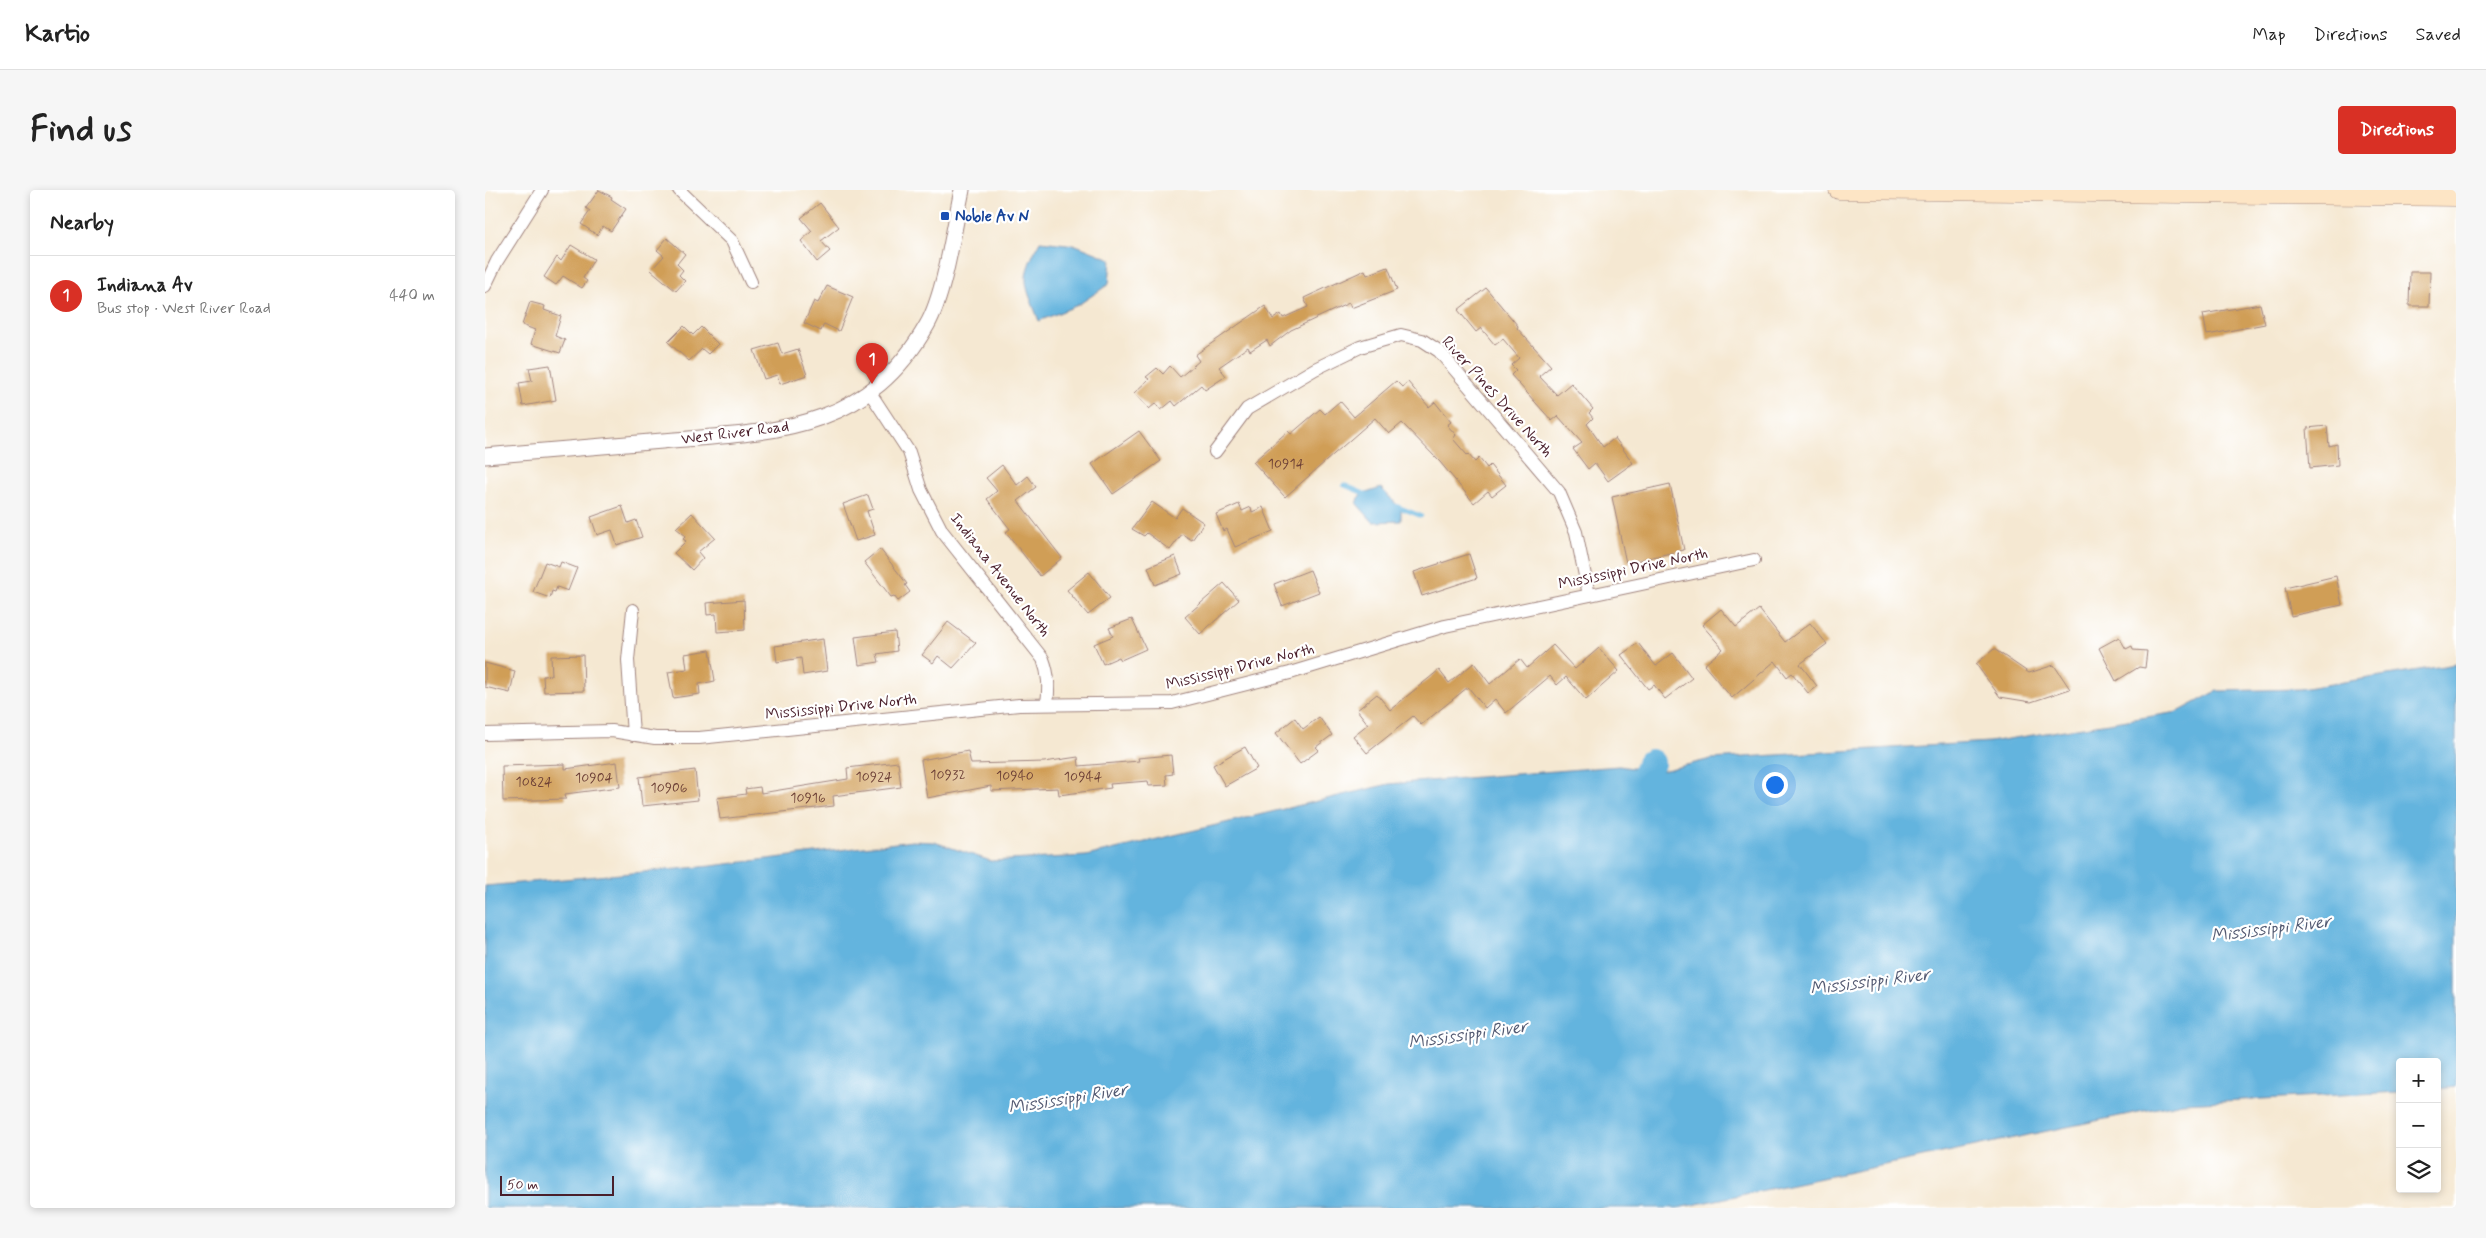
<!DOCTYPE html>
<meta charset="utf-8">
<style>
:root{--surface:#fff;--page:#f6f6f6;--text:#222;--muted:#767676;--line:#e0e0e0;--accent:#d93025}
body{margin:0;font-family:Mynerve,sans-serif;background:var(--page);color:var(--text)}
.controls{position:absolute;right:15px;bottom:15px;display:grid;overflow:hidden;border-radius:5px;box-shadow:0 2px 8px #0003}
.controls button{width:45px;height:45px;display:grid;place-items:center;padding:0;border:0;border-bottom:1px solid var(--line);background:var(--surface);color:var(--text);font:25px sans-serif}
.scale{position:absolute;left:15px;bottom:12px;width:114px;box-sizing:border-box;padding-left:5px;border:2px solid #4a1f2b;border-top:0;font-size:14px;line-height:18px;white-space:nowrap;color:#4a1f2b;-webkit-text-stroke:4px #fff;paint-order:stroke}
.you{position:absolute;left:1289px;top:594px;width:18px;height:18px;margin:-12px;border:4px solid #fff;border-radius:50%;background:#1a73e8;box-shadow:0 0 0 8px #1a73e833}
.badge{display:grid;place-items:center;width:32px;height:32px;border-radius:50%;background:var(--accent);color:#fff;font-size:16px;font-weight:700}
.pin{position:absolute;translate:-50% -41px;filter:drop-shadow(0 1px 2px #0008)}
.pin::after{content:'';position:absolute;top:26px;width:18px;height:15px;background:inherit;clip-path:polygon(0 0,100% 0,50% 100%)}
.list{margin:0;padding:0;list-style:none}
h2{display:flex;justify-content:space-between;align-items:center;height:65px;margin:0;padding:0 20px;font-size:21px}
h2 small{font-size:16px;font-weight:400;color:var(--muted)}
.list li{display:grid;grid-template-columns:32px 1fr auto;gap:15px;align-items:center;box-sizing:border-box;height:80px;padding:0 20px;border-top:1px solid var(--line)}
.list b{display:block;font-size:19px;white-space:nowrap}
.list p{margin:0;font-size:16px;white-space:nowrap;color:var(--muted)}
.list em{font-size:16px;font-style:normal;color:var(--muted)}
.icon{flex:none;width:28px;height:28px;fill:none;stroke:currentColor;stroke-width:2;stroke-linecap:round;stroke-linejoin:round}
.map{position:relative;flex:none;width:1971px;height:1018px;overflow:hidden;border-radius:5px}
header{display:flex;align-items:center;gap:30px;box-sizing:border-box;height:70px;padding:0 25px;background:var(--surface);border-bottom:1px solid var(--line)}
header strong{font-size:24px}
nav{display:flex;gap:28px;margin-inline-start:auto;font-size:18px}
.intro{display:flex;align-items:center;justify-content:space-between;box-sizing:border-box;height:120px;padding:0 30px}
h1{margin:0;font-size:35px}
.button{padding:12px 22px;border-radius:5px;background:var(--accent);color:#fff;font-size:18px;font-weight:700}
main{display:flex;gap:30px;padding:0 30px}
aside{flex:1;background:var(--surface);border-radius:5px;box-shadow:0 2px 8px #0003}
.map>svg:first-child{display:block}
</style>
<header>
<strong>Kartio</strong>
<nav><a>Map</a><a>Directions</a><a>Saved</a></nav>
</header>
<div class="intro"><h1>Find us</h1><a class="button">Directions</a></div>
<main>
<aside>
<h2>Nearby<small></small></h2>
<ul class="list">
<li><span class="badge">1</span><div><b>Indiana Av</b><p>Bus stop · West River Road</p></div><em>440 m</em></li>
</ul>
</aside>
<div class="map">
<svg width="1971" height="1018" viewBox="0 0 1971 1018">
<rect width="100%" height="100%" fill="#fff"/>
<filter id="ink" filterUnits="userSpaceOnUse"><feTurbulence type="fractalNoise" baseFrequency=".02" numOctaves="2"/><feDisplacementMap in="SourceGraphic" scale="10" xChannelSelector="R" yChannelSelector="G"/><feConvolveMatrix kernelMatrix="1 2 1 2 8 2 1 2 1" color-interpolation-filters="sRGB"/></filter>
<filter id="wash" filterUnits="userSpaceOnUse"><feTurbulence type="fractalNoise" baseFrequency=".0096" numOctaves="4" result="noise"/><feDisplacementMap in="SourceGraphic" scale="20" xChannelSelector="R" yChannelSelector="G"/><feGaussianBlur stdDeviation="1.12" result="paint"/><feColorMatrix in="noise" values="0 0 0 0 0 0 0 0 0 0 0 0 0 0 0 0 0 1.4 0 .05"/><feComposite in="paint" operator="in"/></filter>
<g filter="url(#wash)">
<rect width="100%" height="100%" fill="#f5e8d2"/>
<g fill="#63b4de" stroke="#566a84">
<path d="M555 51 591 55 626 69 624 94 593 115 554 131C539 91 534 91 555 51Z"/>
<polygon points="896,298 916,319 916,331 888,332 872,314 875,305"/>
<polygon points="1971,474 1971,897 1952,899 1952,872 1915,872 1915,902 1697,913 1193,1018 0,1018 0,696 226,676 427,651 449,652 506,671 601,666 904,594 1134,576 1173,582 1226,569 1504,552 1693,522 1732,501 1815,499"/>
</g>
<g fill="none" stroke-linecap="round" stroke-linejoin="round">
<g stroke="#63b4de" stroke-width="4.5">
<polyline points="859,295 885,306"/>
<polyline points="911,316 936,326"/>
</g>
<polyline stroke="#63b4de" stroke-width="28" points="1147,615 1166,573"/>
</g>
<g id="blocks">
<g fill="#d09e56">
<polygon points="114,0 127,7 126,9 141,19 126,41 118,36 112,45 96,34 105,21 101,18"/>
<polygon points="335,13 354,37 336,51 345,61 332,72 316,51 327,41 316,28"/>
<polygon points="182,48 200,64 192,74 198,80 194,85 200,91 191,101 166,80 179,66 172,60"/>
<polygon points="86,55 109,69 98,88 102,91 97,98 78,86 71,95 59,87 72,67 76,71"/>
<polygon points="903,77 912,100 866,118 864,113 806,140 785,156 782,150 765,161 763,157 734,177 741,186 720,200 716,195 691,216 687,211 676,220 671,213 664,219 649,203 664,189 661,187 672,178 678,184 685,176 695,187 714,171 710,165 780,116 788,129 796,124 798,128 823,117 819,108 880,80 882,85"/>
<polygon points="1925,82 1945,82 1944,116 1924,116"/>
<polygon points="342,96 368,107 354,141 339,134 336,141 319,133 329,111 333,113"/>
<polygon points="1001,98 1033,136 1032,138 1066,176 1054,186 1072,205 1086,193 1108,219 1104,223 1108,228 1102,234 1118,257 1130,248 1148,273 1123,291 1110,273 1103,279 1088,259 1097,253 1073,226 1067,231 1026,185 1031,180 1026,175 1034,168 1018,149 1010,155 996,138 991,142 973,120"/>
<polygon points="45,112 60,116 59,120 76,126 70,146 80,150 75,163 46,154 50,140 37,135"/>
<polygon points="1775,114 1780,134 1722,145 1718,124"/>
<polygon points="199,136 208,145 216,137 233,154 223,164 217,159 204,171 183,152"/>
<polygon points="293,153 297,164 313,159 322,185 295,194 292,185 279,189 269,160"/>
<polygon points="65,175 71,210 38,216 34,193 47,191 44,178"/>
<polygon points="911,191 917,197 923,192 944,217 950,212 966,232 962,235 971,245 968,249 982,265 983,264 990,272 994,268 1002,278 1005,275 1021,295 1007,306 1003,301 989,313 955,272 917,233 904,244 890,228 800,307 768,272 803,241 806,244 835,219 840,224 855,211 869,227"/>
<polygon points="1842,236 1844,256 1852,254 1853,275 1825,278 1822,238"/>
<polygon points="654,241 676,271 628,304 607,274"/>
<polygon points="517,275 532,295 543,286 551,297 533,311 577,368 555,386 521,342 525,339 502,309 512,301 501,288"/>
<polygon points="1185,294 1199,360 1141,373 1127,307"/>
<polygon points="383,305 388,319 382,321 390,345 371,351 358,314"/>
<polygon points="667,312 690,328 697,318 719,333 707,350 697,344 685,360 662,343 659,346 647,339"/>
<polygon points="754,314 757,321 766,317 767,322 778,317 788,341 750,357 742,339 738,341 731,324"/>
<polygon points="137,316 143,333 151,330 157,347 132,355 127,340 112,345 106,327"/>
<polygon points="207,323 230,348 213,362 218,368 207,380 189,363 201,351 198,349 201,346 191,338"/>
<polygon points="395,359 422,394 420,395 425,402 413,411 409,406 406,407 379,372"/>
<polygon points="984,364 992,388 937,406 929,382"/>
<polygon points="690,366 697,384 670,395 663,377"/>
<polygon points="60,372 74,377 76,372 92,378 83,401 72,397 70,402 67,401 65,408 48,402"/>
<polygon points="825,380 834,402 797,416 789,394"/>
<polygon points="604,382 625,408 603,425 582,400"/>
<polygon points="1851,386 1857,415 1806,426 1800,398"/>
<polygon points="739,393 754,410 715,444 700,427"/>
<polygon points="259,410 260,440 232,442 231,424 222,425 221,413"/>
<polygon points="1236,419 1251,437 1274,419 1300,452 1325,433 1342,454 1315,474 1332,496 1323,503 1307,483 1302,487 1290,471 1247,508 1219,475 1238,459 1217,435"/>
<polygon points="647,429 661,459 636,470 634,467 618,474 609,454 628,446 624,438"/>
<polygon points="463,432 491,453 468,478 453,466 448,473 437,465"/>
<polygon points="410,442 412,461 392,464 394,472 374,475 370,447"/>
<polygon points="1634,447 1641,459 1647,456 1648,460 1662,461 1660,478 1654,477 1631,491 1614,458"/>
<polygon points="338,449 342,481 318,485 316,468 292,472 290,456"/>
<polygon points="1153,453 1171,476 1188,463 1207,488 1180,509 1169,495 1163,499 1136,465"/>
<polygon points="1068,455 1090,479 1114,458 1134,481 1101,510 1081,487 1072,495 1065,486 1021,523 1010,509 1000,518 983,497 936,535 928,526 882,563 868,546 883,534 872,520 892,504 905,520 954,480 964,493 989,473 1005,494 1035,469 1042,478"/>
<polygon points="1509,459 1544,483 1569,475 1585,499 1546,512 1515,507 1491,474"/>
<polygon points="225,460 230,491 214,494 215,504 188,508 183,482 202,479 200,464"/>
<polygon points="98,465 99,501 59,502 58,486 67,485 66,466"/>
<polygon points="0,473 30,481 25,503 0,497"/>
<polygon points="834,527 847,545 831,557 834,560 815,574 791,543 810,528 818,539"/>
<polygon points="760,557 772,578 740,596 728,575"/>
<polygon points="483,561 486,574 559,572 593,567 594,576 654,571 653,568 686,565 688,584 681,585 682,595 664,596 663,591 625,594 626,598 574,605 573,598 506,601 506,596 442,608 436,570"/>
<polygon points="132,572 135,597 80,604 81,609 18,611 17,576 80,574 80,579"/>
<polygon points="413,572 416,597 348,606 349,616 235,629 232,608 261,604 260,599 275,597 276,603 363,589 362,578"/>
<polygon points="210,580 213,610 157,616 154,587"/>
</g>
</g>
</g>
<g filter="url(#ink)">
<use href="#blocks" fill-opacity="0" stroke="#a0847e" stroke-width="1"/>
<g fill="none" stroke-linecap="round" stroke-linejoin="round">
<defs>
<g id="minor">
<polyline points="194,0 247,51 266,92"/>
<polyline points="0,96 12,71 57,0"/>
<path d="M384 201 424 262 436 300 457 341 558 469C564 485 564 497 562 514"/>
<polyline points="730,262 762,219 830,179 875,157 916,145 937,150 954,161 1074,302 1091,342 1104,405"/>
<polyline points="0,544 127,541 170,548 214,548 534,515 687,513 805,483 960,436 1269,370"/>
<polyline points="148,545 143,470 148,420"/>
</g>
<path id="tertiary" d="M0 266C59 261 118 256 177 251 286 242 381 243 442 135 460 104 469 37 477 0"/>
<polyline id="secondary" points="1353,0 1971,7"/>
</defs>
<use href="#minor" stroke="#a0847e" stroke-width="14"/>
<use href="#tertiary" stroke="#a0847e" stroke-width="17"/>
<use href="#secondary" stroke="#a0847e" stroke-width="19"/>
<use href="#minor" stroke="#fff" stroke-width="12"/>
<use href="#tertiary" stroke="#fff" stroke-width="15"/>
<use href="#secondary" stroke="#fde5c5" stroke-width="18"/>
</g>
</g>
<rect fill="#1a4fb4" stroke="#fff" stroke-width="2" x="455" y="21" width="10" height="10" rx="2.5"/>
<g text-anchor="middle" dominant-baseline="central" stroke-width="4.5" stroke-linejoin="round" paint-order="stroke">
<g font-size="14" fill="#6c3f36">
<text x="801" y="274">10914</text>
<text x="463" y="585">10932</text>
<text x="530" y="586">10940</text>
<text x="389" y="587">10924</text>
<text x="598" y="587">10944</text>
<text x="109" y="588">10904</text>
<text x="49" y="592">10824</text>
<text x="184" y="598">10906</text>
<text x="323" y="608">10916</text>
</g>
<g font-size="16" font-weight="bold" fill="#164399" stroke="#fff" text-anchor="start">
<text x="470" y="26">Noble Av N</text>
</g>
<g font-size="16" fill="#4a1f2b" stroke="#fff">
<text transform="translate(1012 207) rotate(48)">River Pines Drive North</text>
<text transform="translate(250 243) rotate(-7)">West River Road</text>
<text transform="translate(1148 379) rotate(-12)">Mississippi Drive North</text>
<text transform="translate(515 385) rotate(52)">Indiana Avenue North</text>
<text transform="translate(755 477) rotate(-14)">Mississippi Drive North</text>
<text transform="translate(356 517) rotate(-6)">Mississippi Drive North</text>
</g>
<g font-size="18" font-style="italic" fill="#545b73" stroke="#fff">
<text transform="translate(1786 739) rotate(-7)">Mississippi River</text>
<text transform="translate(1385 792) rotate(-7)">Mississippi River</text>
<text transform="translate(983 845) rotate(-8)">Mississippi River</text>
<text transform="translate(583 909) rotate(-9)">Mississippi River</text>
</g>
</g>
</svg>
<div class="controls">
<button>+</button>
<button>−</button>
<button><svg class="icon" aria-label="layers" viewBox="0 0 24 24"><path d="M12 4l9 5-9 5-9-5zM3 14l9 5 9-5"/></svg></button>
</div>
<div class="scale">50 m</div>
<div class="you"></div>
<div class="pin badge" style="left:387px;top:194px">1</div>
</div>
</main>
